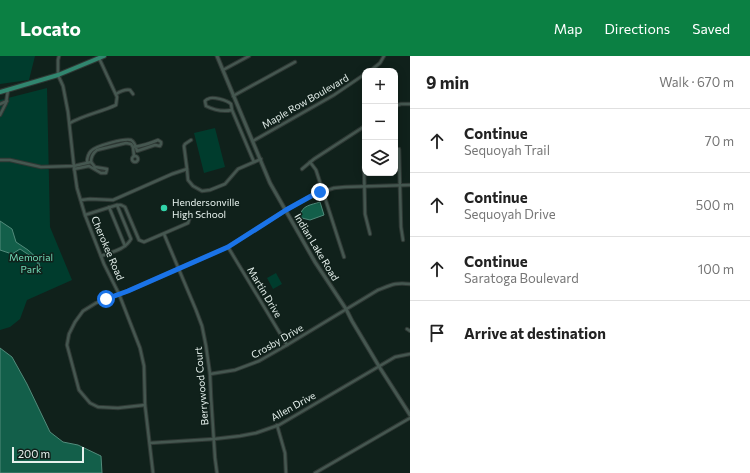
<!DOCTYPE html>
<meta charset="utf-8">
<style>
:root{--surface:#fff;--page:#f2f2f2;--text:#222;--muted:#767676;--line:#e0e0e0;--accent:#0b8043}
body{margin:0;font-family:Commissioner,sans-serif;background:var(--page);color:var(--text)}
.controls{position:absolute;right:12px;top:12px;display:grid;overflow:hidden;border-radius:8px;box-shadow:0 2px 10px #0003}
.controls button{width:36px;height:36px;display:grid;place-items:center;padding:0;border:0;border-bottom:1px solid var(--line);background:var(--surface);color:var(--text);font:20px sans-serif}
.scale{position:absolute;left:12px;bottom:10px;width:72px;box-sizing:border-box;padding-left:4px;border:2px solid #e6f1ed;border-top:0;font-size:11px;line-height:14px;white-space:nowrap;color:#e6f1ed;-webkit-text-stroke:3px #10211b;paint-order:stroke}
.stop{position:absolute;width:12px;height:12px;margin:-9px;border:3px solid #1a73e8;border-radius:50%;background:#fff}
.stop.end{background:#1a73e8;border-color:#fff;box-shadow:0 1px 4px #0008}
.list{margin:0;padding:0;list-style:none}
h2{display:flex;justify-content:space-between;align-items:center;height:52px;margin:0;padding:0 16px;font-size:17px}
h2 small{font-size:13px;font-weight:400;color:var(--muted)}
.list li{display:grid;grid-template-columns:26px 1fr auto;gap:12px;align-items:center;box-sizing:border-box;height:64px;padding:0 16px;border-top:1px solid var(--line)}
.list b{display:block;font-size:15px;white-space:nowrap}
.list p{margin:0;font-size:13px;white-space:nowrap;color:var(--muted)}
.list em{font-size:13px;font-style:normal;color:var(--muted)}
.icon{flex:none;width:22px;height:22px;fill:none;stroke:currentColor;stroke-width:2;stroke-linecap:round;stroke-linejoin:round}
.map{position:relative;flex:none;width:410px;height:417px;overflow:hidden}
header{display:flex;align-items:center;gap:24px;box-sizing:border-box;height:56px;padding:0 20px;background:var(--accent);color:#fff}
header strong{font-size:19px}
nav{display:flex;gap:22px;margin-inline-start:auto;font-size:14px}
main{display:flex}
aside{flex:1;background:var(--surface)}
.map>svg:first-child{display:block}
</style>
<header>
<strong>Locato</strong>
<nav><a>Map</a><a>Directions</a><a>Saved</a></nav>
</header>
<main>
<div class="map">
<svg width="410" height="417" viewBox="0 0 410 417">
<rect width="100%" height="100%" fill="#10211b"/>
<g fill="#003c2d">
<polygon points="0,0 35,0 29,24 0,28"/>
<polygon points="47,32 50,171 72,224 27,244 20,263 10,271 0,274 0,44"/>
<polygon points="215,72 225,111 204,117 194,77"/>
<polygon points="276,217 282,228 273,233 267,222"/>
</g>
<g fill="#135f4a" stroke="#528b7b">
<path d="M320 146 324 159 310 164 302 162 300 160C302 149 311 149 320 146Z"/>
<polygon points="0,165 12,173 16,186 28,194 38,203 40,211 35,203 20,193 12,198 0,194"/>
<polygon points="0,292 12,301 27,328 50,376 63,386 78,389 101,400 102,417 0,417"/>
</g>
<g fill="none" stroke-linecap="round" stroke-linejoin="round">
<defs>
<g id="minor">
<polyline points="59,0 58,4 58,19 63,30 68,56 74,111 77,132 85,159 104,208 119,238 140,292 144,310 145,349 153,417"/>
<polyline points="223,14 249,0"/>
<polyline points="370,15 380,7 384,0"/>
<path d="M116 38C121 35 125 33 130 34L133 38"/>
<polyline points="233,40 295,6"/>
<polyline points="0,48 7,45"/>
<polyline points="395,50 401,48 410,48"/>
<path d="M232 54C223 56 214 54 206 50L205 45C206 44 207 43 208 43 212 40 227 44 231 48L232 54 254 106"/>
<polyline points="0,59 6,47 8,34"/>
<path d="M70 67C84 59 101 56 116 49L117 41 99 2"/>
<polyline points="191,84 185,88 184,90 187,113 188,124 193,130 202,135 210,134 225,128 238,113 261,103"/>
<polyline points="253,85 334,39 365,18"/>
<polyline points="399,93 401,171 403,184"/>
<circle cx="135" cy="103" r="3"/>
<polyline points="0,104 10,104 41,111 74,110 91,106"/>
<path d="M91 106C91 101 93 97 97 94L126 87 131 88 133 91 134 100"/>
<polyline points="310,106 316,114 344,201"/>
<path d="M87 107C87 102 88 98 91 95 95 90 125 82 131 84 135 86 136 91 137 95L155 89 160 90 161 88V86L158 84C151 87 142 90 133 91"/>
<polyline points="89,110 101,117 106,117 107,113 95,111 91,106"/>
<polyline points="364,110 365,158 370,178"/>
<polyline points="74,113 89,110"/>
<polyline points="302,113 314,103 365,70"/>
<polyline points="81,144 90,143 113,144 172,118 187,113"/>
<polyline points="109,151 125,190"/>
<polyline points="85,159 117,149 121,149 125,151 139,184 144,186 188,167 190,161"/>
<polyline points="164,178 196,254 202,270 206,290 210,318 211,341 215,402 217,417"/>
<polyline points="228,191 287,289"/>
<path d="M101 200C111 196 125 194 131 183L117 149"/>
<polyline points="407,273 410,275"/>
<path d="M210 318 235 314 259 305 287 289 378 234C391 229 396 226 410 228"/>
<polyline points="145,349 118,352 98,351 90,347 79,334 67,289 69,278 75,266 83,255 96,247 128,235 228,191 286,154 313,139 334,132 345,131 410,129"/>
<polyline points="277,369 285,397 286,417"/>
<polyline points="150,387 214,383 240,380 256,377 279,369 395,301 410,298"/>
<polyline points="315,417 410,362"/>
</g>
<polyline id="tertiary" points="217,0 270,127 315,206 346,253 352,265 380,312 410,359"/>
<polyline id="primary" points="0,36 58,19 104,0"/>
</defs>
<use href="#minor" stroke="#2e3834" stroke-width="4.5"/>
<use href="#tertiary" stroke="#2e3834" stroke-width="5"/>
<use href="#primary" stroke="#2e3834" stroke-width="6"/>
<use href="#minor" stroke="#455750" stroke-width="2.5"/>
<use href="#tertiary" stroke="#455750" stroke-width="3"/>
<use href="#primary" stroke="#31866f" stroke-width="4"/>
</g>
<g fill="none" stroke-linecap="round" stroke-linejoin="round">
<polyline stroke="#1a73e8" stroke-width="5" points="106,243 128,235 228,191 286,154 313,139 320,136"/>
</g>
<circle fill="#32d4a9" stroke="#10211b" stroke-width="1.5" cx="164" cy="152" r="4"/>
<g text-anchor="middle" dominant-baseline="central" stroke-width="3" stroke-linejoin="round" paint-order="stroke">
<g font-size="10" fill="#e6f1ed" stroke="#10211b">
<text transform="translate(305 45) rotate(-30)">Maple Row Boulevard</text>
<text transform="translate(317 191) rotate(59)">Indian Lake Road</text>
<text transform="translate(108 192) rotate(67)">Cherokee Road</text>
<text transform="translate(265 236) rotate(59)">Martin Drive</text>
<text transform="translate(277 285) rotate(-30)">Crosby Drive</text>
<text transform="translate(201 330) rotate(-95)">Berrywood Court</text>
<text transform="translate(293 350) rotate(-29)">Allen Drive</text>
</g>
<g font-size="10" fill="#e6f1ed" stroke="#10211b" text-anchor="start">
<text x="172" y="146">Hendersonville<tspan x="172" dy="12">High School</tspan></text>
</g>
<g font-size="10" fill="#73dbb8" stroke="#10211b">
<text x="31" y="201">Memorial<tspan x="31" dy="12">Park</tspan></text>
</g>
</g>
</svg>
<div class="controls">
<button>+</button>
<button>−</button>
<button><svg class="icon" aria-label="layers" viewBox="0 0 24 24"><path d="M12 4l9 5-9 5-9-5zM3 14l9 5 9-5"/></svg></button>
</div>
<div class="scale">200 m</div>
<div class="stop" style="left:106px;top:243px"></div>
<div class="stop end" style="left:320px;top:136px"></div>
</div>
<aside>
<h2>9 min<small>Walk · 670 m</small></h2>
<ul class="list">
<li><svg class="icon" aria-label="ahead" viewBox="0 0 24 24"><path d="M12 20V5M6 11l6-6 6 6"/></svg><div><b>Continue</b><p>Sequoyah Trail</p></div><em>70 m</em></li>
<li><svg class="icon" aria-label="ahead" viewBox="0 0 24 24"><path d="M12 20V5M6 11l6-6 6 6"/></svg><div><b>Continue</b><p>Sequoyah Drive</p></div><em>500 m</em></li>
<li><svg class="icon" aria-label="ahead" viewBox="0 0 24 24"><path d="M12 20V5M6 11l6-6 6 6"/></svg><div><b>Continue</b><p>Saratoga Boulevard</p></div><em>100 m</em></li>
<li><svg class="icon" aria-label="arrive" viewBox="0 0 24 24"><path d="M6 21V4h12l-3 4 3 4H6"/></svg><div><b>Arrive at destination</b></div></li>
</ul>
</aside>
</main>
